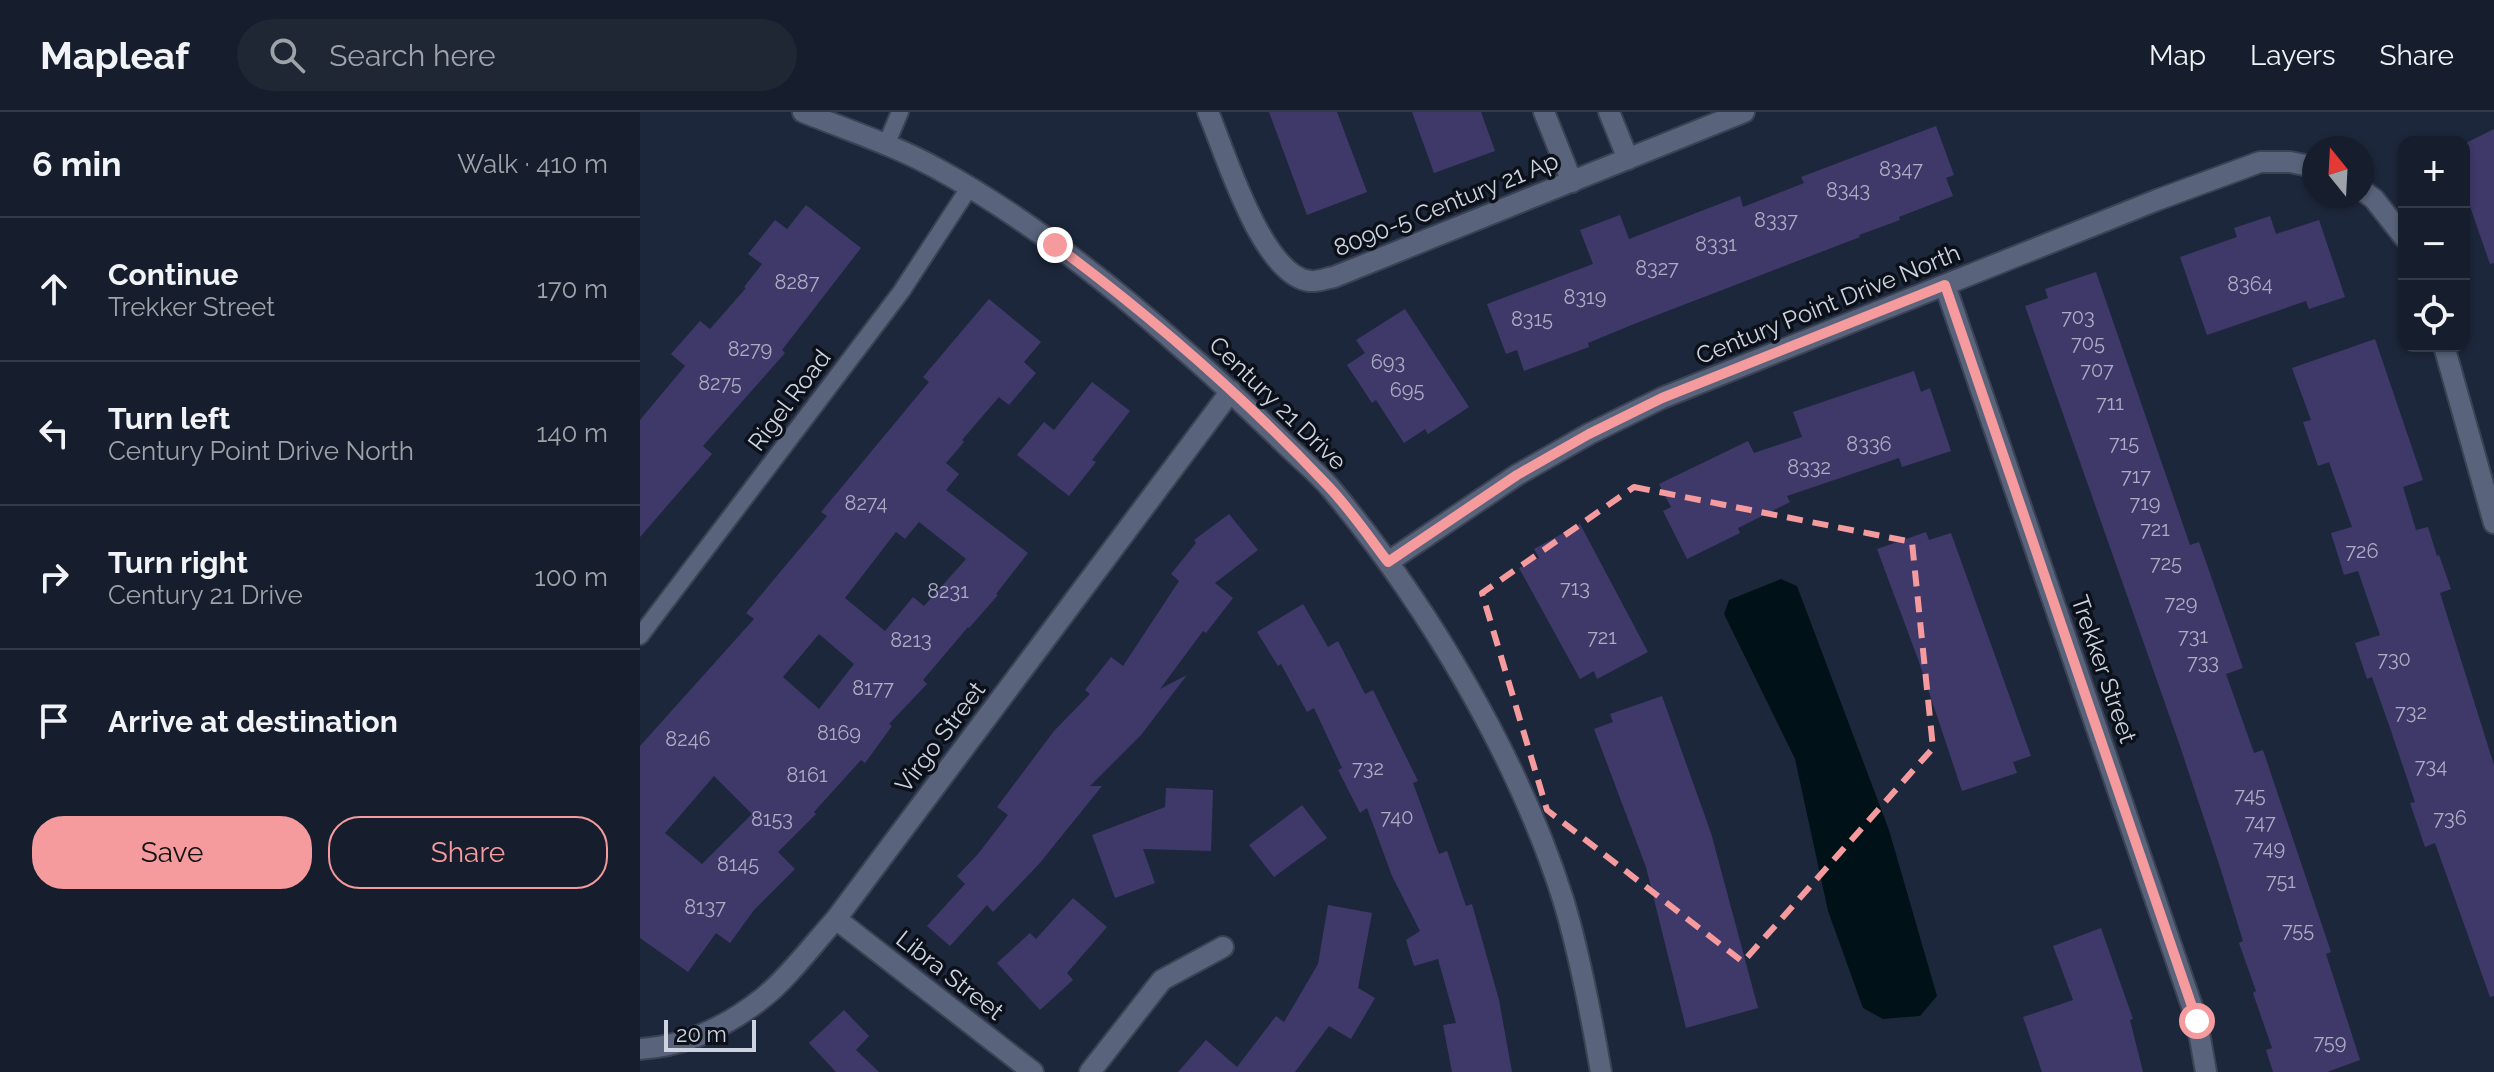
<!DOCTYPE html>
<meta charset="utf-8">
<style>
:root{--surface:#161d2c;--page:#1f2634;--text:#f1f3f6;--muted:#9ea2a9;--line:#353b48;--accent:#f59b9e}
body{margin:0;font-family:Raleway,sans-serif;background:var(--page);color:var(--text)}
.controls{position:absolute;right:24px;top:24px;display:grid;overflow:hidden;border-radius:16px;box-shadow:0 2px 6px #0004}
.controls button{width:72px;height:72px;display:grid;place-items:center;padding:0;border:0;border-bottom:2px solid var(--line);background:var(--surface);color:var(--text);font:40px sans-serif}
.compass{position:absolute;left:1662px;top:24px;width:72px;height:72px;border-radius:50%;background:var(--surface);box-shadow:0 2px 6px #0004;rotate:342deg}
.scale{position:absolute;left:24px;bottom:20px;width:92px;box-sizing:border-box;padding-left:8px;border:4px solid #cdd3e1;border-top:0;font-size:22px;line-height:28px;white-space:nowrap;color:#cdd3e1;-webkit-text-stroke:6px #0c1019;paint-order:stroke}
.stop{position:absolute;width:24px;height:24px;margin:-18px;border:6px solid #f59b9e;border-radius:50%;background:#fff}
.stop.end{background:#f59b9e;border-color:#fff;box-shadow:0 2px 8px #0008}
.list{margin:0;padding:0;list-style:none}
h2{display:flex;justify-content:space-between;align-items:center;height:104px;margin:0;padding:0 32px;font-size:34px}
h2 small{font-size:26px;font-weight:400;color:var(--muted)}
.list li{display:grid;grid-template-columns:52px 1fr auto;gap:24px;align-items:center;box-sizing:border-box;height:144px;padding:0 32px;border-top:2px solid var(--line)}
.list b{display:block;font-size:30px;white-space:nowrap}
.list p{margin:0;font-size:26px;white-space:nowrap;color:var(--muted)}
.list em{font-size:26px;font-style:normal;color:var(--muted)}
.actions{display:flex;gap:16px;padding:24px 32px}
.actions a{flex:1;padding:18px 0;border:2px solid var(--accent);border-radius:32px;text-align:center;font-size:28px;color:var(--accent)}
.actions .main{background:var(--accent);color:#111}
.icon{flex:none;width:44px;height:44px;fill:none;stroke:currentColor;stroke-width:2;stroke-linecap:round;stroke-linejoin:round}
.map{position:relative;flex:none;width:1854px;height:960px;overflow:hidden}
header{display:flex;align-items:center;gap:48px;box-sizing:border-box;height:112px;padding:0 40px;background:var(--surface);border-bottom:2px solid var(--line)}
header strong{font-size:38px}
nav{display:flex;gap:44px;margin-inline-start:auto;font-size:28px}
.search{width:560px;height:72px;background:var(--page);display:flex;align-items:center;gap:20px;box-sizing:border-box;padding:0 28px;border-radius:44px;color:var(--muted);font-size:30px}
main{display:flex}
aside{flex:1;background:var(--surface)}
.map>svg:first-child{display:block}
</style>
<header>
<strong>Mapleaf</strong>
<div class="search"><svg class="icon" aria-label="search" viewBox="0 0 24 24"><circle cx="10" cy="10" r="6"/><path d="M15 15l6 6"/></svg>Search here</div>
<nav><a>Map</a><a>Layers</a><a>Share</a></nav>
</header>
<main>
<aside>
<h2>6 min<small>Walk · 410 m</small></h2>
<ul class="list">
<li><svg class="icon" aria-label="ahead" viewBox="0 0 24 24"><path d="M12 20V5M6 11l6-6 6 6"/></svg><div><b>Continue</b><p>Trekker Street</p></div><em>170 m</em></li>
<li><svg class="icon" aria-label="left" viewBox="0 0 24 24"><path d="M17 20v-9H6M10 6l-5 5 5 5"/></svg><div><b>Turn left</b><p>Century Point Drive North</p></div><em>140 m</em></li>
<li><svg class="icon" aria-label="right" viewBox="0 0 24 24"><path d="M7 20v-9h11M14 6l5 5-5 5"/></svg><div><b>Turn right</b><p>Century 21 Drive</p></div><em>100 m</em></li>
<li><svg class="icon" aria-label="arrive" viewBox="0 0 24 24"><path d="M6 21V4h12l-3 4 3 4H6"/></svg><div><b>Arrive at destination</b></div></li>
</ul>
<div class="actions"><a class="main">Save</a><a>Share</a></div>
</aside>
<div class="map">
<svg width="1854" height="960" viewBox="0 0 1854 960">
<rect width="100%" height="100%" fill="#1d273b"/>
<polygon fill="#001218" points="1141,467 1157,474 1249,718 1297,884 1280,904 1243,907 1223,896 1188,799 1155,647 1084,502 1089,488"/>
<g fill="#3f396a" fill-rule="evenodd">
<polygon points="629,0 697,0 727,80 667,103"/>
<polygon points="772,0 841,0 855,39 794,61"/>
<polygon points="1296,14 1314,63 1306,66 1313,84 1259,105 1260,108 1219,123 1220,125 999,210 948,231 949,235 884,259 877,238 866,242 847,192 953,152 940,118 980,103 989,127 1100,84 1103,95 1164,71 1161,65"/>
<polygon points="1854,17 1854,151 1850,152 1824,77 1824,32"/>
<polygon points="166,93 221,136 142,238 145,241 63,334 72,342 0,425 0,308 45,254 31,242 60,209 70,217 106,176 104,175 122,152 108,142 135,108 147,117"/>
<polygon points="1630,104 1636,122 1679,108 1705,185 1669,197 1666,189 1567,223 1540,145 1597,125 1594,116"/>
<polygon points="1456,160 1550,433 1559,430 1603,556 1586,562 1614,641 1623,638 1691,840 1686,842 1720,948 1687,960 1633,960 1626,938 1632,936 1613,881 1616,879 1599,831 1603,829 1579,752 1539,631 1385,194 1408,186 1405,177"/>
<path d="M349 187 401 230 384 250 396 261 369 293 359 285 322 328 324 330 306 351 319 362 306 378 388 441 356 482 358 483 329 516 328 515 283 568 287 572 249 612 252 614 225 651 221 648 174 700 176 702 138 740 155 757 114 798 90 831 76 821 48 860 0 826V634L114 507 106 501 187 404 181 400 289 270 283 265ZM279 410 326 447 284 494 273 485 245 519 205 486 256 420 265 427ZM179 522 214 552 179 597 143 565ZM74 664 112 702 62 752 25 721Z"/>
<polygon points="765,197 829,295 788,322 785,317 764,331 736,288 732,291 707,253 725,241 716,228"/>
<polygon points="1735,227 1783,368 1763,375 1776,418 1788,415 1797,444 1799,443 1811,477 1800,481 1854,653 1854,884 1850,885 1795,731 1785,735 1770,691 1775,690 1750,616 1732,565 1727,567 1715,531 1740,523 1718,459 1704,463 1691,421 1712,415 1689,350 1678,354 1663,310 1671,308 1652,256"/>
<polygon points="1274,259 1281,280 1290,276 1311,339 1262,355 1259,346 1147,384 1150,390 1098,416 1100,421 1047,447 1023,399 1031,395 1019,372 1108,329 1114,341 1162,325 1153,300"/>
<polygon points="452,270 490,299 452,348 456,350 429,384 377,343 404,310 414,318"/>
<polygon points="589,402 618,438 575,471 593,486 566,521 563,519 520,577 547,563 501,623 450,674 462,674 399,752 353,800 347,793 310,834 287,814 325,772 317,764 338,742 368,703 357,695 414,619 450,582 445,578 471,545 483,554 539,469 531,462 556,431 554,428"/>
<polygon points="940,412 1008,540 957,567 954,559 940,567 879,456 899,446 894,437"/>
<polygon points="1286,420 1289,428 1311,421 1391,644 1373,650 1377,661 1322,679 1278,547 1237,437"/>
<polygon points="663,492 688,535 698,529 725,582 733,578 778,669 773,671 799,742 807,739 826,794 832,792 859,888 872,960 812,960 803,913 816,911 798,847 774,854 766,828 780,819 752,764 727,696 720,701 698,658 702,656 674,596 667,600 641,552 638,554 617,520"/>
<polygon points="1022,584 1071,721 1118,896 1046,916 1006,755 954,617 973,610 970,602"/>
<polygon points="526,676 573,678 571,739 503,737 515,771 475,786 452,723 525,695"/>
<polygon points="662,693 687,726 634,765 609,733"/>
<polygon points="433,786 467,815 427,861 433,868 400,898 357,851 390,821 396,827"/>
<polygon points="688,793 732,801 718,876 735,886 711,927 689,914 655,960 538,960 566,928 597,955 636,904 644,910 678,852"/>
<polygon points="1461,816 1493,907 1490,908 1503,960 1402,960 1383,905 1433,888 1413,834"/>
<polygon points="204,898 229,924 216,938 239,960 196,960 169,931"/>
</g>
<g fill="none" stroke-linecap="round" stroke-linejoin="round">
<defs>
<g id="lane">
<polyline points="246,33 260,0"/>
<polyline points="0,524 261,180 329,76"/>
</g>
<g id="street">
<path d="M163 0C207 18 254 33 296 56 386 105 468 170 544 238 579 268 612 300 645 332 660 347 678 361 692 378 787 492 878 645 923 787 940 843 951 902 961 960"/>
<path d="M568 0C585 40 622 164 670 169 677 170 687 166 694 165L1104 0"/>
<polyline points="904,0 932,70"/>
<polyline points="969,0 988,47"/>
<polyline points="1722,78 1734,87 1764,125"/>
<polyline points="1305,173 1557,909 1566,960"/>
<polyline points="1804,234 1854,411"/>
<polyline points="748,450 877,363 949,322 1022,286 1517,88 1620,50 1650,50 1674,55"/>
<polyline points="196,807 393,960"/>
<path d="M0 937C46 934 89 913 124 885 148 866 174 831 196 807L591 279"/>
<polyline points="450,960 522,868 583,835"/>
</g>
</defs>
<use href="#lane" stroke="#3a4254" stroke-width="20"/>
<use href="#street" stroke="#3a4254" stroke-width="24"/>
<use href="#lane" stroke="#59647c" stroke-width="16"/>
<use href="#street" stroke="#59647c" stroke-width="20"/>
</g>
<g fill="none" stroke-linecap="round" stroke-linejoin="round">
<path stroke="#f59b9e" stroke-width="10" d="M415 133C512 205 605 286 688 374 710 397 729 425 748 450L877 363 949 322 1022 286 1305 173 1557 909"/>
</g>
<path fill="none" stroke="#f59b9e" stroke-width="6" stroke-dasharray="16 10" stroke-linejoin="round" d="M994 375 1272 430 1293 636 1103 850 907 698 842 481Z"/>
<g text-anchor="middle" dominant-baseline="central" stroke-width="7" stroke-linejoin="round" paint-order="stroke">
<g font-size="20" fill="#aaacc3">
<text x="1261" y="57">8347</text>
<text x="1208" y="78">8343</text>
<text x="1136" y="108">8337</text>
<text x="1076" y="132">8331</text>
<text x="1017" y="156">8327</text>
<text x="157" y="170">8287</text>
<text x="1610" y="172">8364</text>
<text x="945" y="185">8319</text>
<text x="1438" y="205">703</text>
<text x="892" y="207">8315</text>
<text x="1448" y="231">705</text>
<text x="110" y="237">8279</text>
<text x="748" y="250">693</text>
<text x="1457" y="258">707</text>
<text x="80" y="271">8275</text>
<text x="767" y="278">695</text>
<text x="1470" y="291">711</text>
<text x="1484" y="331">715</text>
<text x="1229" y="332">8336</text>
<text x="1169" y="355">8332</text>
<text x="1496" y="364">717</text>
<text x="226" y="391">8274</text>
<text x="1505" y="391">719</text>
<text x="1515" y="417">721</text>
<text x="1722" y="439">726</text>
<text x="1526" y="451">725</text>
<text x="935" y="476">713</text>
<text x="308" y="479">8231</text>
<text x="1541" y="491">729</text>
<text x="1553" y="524">731</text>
<text x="962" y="525">721</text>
<text x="271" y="528">8213</text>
<text x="1754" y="547">730</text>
<text x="1563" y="550">733</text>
<text x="233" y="576">8177</text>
<text x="1771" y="600">732</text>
<text x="199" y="621">8169</text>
<text x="48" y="627">8246</text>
<text x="1791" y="654">734</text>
<text x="728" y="656">732</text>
<text x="167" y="663">8161</text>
<text x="1610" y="683">745</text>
<text x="757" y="705">740</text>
<text x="1810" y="706">736</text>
<text x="132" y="707">8153</text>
<text x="1620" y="710">747</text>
<text x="1629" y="736">749</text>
<text x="98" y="752">8145</text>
<text x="1641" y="769">751</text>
<text x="65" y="795">8137</text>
<text x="1658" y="818">755</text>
<text x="1690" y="930">759</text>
</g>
<g font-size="24" fill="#cdd3e1" stroke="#0c1019">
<text transform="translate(806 92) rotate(-22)">8090-5 Century 21 Ap</text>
<text transform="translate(1188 192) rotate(-22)">Century Point Drive North</text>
<text transform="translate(149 288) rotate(-53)">Rigel Road</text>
<text transform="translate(638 291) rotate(44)">Century 21 Drive</text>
<text transform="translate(1464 557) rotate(71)">Trekker Street</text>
<text transform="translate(300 625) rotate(-53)">Virgo Street</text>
<text transform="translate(310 863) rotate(38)">Libra Street</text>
</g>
</g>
</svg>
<div class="controls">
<button>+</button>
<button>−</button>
<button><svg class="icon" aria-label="locate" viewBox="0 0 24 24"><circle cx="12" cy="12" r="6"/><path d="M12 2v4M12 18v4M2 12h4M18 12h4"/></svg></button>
</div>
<svg class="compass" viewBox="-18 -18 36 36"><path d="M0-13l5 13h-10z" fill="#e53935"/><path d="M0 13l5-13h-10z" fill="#9ea2a9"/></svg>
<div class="scale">20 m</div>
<div class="stop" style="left:1557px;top:909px"></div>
<div class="stop end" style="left:415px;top:133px"></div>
</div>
</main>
